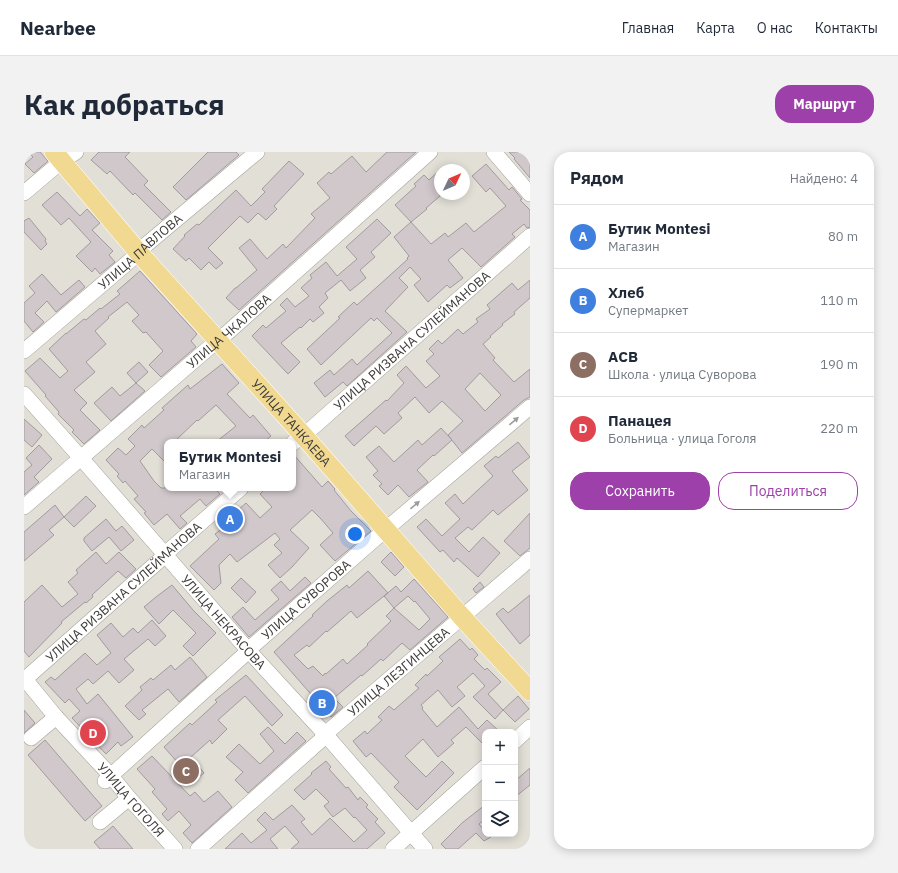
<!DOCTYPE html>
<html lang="ru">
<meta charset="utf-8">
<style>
:root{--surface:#fff;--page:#f2f2f3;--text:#1f2937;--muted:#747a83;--line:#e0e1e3;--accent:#9e40a9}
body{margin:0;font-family:"IBM Plex Sans",sans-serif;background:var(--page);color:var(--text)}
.controls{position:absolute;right:12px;bottom:12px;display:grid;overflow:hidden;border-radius:8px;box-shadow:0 2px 10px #0003}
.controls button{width:36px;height:36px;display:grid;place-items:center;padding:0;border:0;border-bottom:1px solid var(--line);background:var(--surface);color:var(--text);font:20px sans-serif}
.compass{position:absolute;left:410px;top:12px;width:36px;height:36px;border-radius:50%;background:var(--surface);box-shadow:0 2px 10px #0003;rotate:46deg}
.you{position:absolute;left:331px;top:382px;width:14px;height:14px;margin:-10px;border:3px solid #fff;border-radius:50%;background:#1a73e8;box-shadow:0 0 0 6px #1a73e833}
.badge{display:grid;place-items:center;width:26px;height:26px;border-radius:50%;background:var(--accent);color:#fff;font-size:13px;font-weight:700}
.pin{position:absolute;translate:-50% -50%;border:2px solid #fff;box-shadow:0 1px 4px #0006}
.popup{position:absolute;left:140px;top:287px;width:132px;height:52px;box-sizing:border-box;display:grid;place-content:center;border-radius:8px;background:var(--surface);filter:drop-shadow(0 1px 3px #0005);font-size:13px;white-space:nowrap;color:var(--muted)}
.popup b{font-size:15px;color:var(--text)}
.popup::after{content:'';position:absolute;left:50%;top:100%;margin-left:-8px;border:8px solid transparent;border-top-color:var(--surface)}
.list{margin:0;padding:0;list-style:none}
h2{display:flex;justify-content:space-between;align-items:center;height:52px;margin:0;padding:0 16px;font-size:17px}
h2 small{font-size:13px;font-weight:400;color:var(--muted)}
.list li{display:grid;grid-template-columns:26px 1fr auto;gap:12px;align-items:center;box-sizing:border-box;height:64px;padding:0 16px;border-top:1px solid var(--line)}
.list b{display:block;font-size:15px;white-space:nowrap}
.list p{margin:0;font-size:13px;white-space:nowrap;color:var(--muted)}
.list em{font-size:13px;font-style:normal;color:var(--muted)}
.actions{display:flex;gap:8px;padding:12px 16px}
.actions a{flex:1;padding:9px 0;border:1px solid var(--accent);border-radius:16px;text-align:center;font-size:14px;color:var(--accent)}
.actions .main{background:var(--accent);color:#fff}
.icon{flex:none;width:22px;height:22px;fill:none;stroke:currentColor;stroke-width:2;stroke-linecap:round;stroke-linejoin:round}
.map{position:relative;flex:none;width:506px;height:697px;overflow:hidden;border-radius:16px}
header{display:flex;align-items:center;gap:24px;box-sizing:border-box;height:56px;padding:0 20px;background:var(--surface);border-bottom:1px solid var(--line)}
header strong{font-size:19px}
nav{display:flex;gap:22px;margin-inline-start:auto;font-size:14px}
.intro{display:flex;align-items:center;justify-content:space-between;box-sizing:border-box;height:96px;padding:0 24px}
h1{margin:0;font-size:28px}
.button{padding:10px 18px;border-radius:16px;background:var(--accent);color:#fff;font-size:14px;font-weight:700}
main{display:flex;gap:24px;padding:0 24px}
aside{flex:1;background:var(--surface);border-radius:16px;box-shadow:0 2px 10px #0003}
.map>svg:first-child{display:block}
</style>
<header>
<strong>Nearbee</strong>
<nav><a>Главная</a><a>Карта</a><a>О нас</a><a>Контакты</a></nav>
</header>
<div class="intro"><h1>Как добраться</h1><a class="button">Маршрут</a></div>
<main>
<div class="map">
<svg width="506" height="697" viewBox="0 0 506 697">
<rect width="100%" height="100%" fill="#e1dfd6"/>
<g fill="#d1c8cc" stroke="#a39a9e" fill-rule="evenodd">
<polygon points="4,0 16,0 24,9 10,21 1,12 9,5"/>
<polygon points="75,0 106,0 101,5 124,29 120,33 147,60 138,68 111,41 109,43 86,19 83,22 67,8"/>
<polygon points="184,0 212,0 215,3 162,48 149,35"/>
<polygon points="363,0 392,0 215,158 202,146 211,136 212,136 233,118 215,96 226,87 243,107 259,92 262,96 291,66 287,62 306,46 293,31 305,20 307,22 328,4 342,20"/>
<polygon points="485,0 506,0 506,26 490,7 491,6"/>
<polygon points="265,9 280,22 250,54 253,57 242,68 234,61 224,71 216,64 184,96 199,111 192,117 185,110 177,118 165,106 162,109 149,97 161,84 160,83 173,72 175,73 212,38 227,54 241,40 238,37"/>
<polygon points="462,12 485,38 488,35 498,47 496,48 506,58 506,75 503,76 500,72 488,82 491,85 457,115 438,96 424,108 439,126 426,136 423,133 404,150 390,133 397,127 386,115 375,126 384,135 361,159 383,180 323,234 319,230 301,245 290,231 306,218 310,223 328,207 333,213 368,181 353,166 350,169 347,166 297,213 283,197 316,166 314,165 330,150 333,153 384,107 383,106 385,104 370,85 387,70 407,92 421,81 424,85 442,71 450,80 482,54 466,36 462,40 448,24"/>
<polygon points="416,18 416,44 402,56 403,57 387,70 371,53 392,34 390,32 400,23 405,28"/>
<polygon points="33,40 56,64 63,57 76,71 68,78 89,99 85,103 91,110 76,122 71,116 68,120 52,104 67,90 45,66 37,73 18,53"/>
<polygon points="5,66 22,87 21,89 23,92 17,98 0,80 0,69"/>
<polygon points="353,67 367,81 347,100 351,105 336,118 342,126 326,139 317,128 301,141 304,146 295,155 300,161 289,170 286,167 277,176 276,175 257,191 276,210 264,222 228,184 239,173 242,176 262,159 256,153 263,146 271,155 285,144 277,136 288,126 286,123 302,110 313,124 333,107 322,95"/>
<polygon points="116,119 173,182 167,189 172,195 137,225 125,213 139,199 122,180 119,181 108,169 115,163 103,150 84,165 85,166 71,179 82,192 62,210 71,220 50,238 63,251 56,258 76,278 60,292 48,280 50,278 34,262 35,260 21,244 22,243 1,219 16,206 36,226 44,219 25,197 42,181 42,182 60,167 62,168 76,156 77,157 96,142 93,139"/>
<polygon points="18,122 37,143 55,128 61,135 32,160 23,149 11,161 20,170 9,180 0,169 0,151 11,141 5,134"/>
<path d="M506 128V146L490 160 491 162 478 172 479 173 466 184 467 185 459 192 471 206 469 208 490 230 506 217V245L500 248 438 301 424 283 439 269 418 249 405 261 391 245 374 261 378 266 360 282 352 274 330 294 321 284 362 248 363 249 380 231 373 223 382 214 402 236 416 224 402 209 410 202 405 197 414 188 418 192 434 177 439 182 454 170 452 167 466 157 463 153 488 131 494 138ZM456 221 477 243 461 259 441 237Z"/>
<polygon points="115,210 124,220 112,231 103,221"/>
<polygon points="198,212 215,231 203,242 226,266 229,263 247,284 240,290 192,290 212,274 192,253 174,269 173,268 150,290 143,290 143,312 128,297 116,309 130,329 137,336 190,336 196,342 182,354 176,347 156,364 163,371 156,377 143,362 130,373 120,361 122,360 110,347 114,344 101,329 99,331 93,324 95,322 82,308 94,296 102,303 111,294 104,287 118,273 120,276 140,258 138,256 164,233 166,237"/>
<polygon points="112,231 121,239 87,269 70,251 88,235 96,244"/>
<polygon points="0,267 18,283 8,295 0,288"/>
<polygon points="417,276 428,288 410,304 409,303 393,318 404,330 385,345 374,333 364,343 355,334 358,332 349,323 354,319 342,305 355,294 370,310 394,288 398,293"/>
<polygon points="494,290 506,305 488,319 504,338 474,363 469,358 448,378 444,375 431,386 445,400 459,385 476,401 454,425 433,406 430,410 419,398 416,400 393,375 402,367 418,384 436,367 421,351 431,342 439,352 469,324 460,314 472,304 474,306"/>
<polygon points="15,293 28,307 10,325 15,330 0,343 0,320 8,313 2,306"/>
<polygon points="269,302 298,335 304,329 311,337 310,338 327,359 347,379 311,409 296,393 309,381 297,367 288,358 266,378 285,396 268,415 256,426 244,413 258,401 250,393 256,387 251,381 213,410 206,402 195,413 197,431 190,438 166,414 195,387 191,382 207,370 204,367 222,351 236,366 248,355 236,342 242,336 269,336"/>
<polygon points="62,344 72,354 50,375 40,365"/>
<polygon points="31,353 40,365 25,378 30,383 0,409 0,380"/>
<polygon points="506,361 506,396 496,404 480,389"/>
<polygon points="82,367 92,379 98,374 110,388 97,399 85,385 68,399 60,389 60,386"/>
<polygon points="72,400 82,412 95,400 112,417 102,426 94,419 68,443 69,445 62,451 61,450 37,470 38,471 5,505 0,499 0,450 18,433 38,455 54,442 44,430 54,421 52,418"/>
<polygon points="367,400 380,415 371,424 357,410"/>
<path d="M344 419 364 441 360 444 372 434 377 440 390 427 424 465 386 498 378 491 359 509 357 507 338 524 337 523 310 546 319 555 307 565 250 500 289 464 288 463 303 449 323 433 325 436ZM360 444 370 456 362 464 367 469 343 492 344 493 323 512 319 507 302 522 301 521 299 524 289 514 284 517 270 503 283 493 285 495 302 479 303 480 327 459 333 466ZM384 444 390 450 391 449 406 467 395 478 370 456Z"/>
<polygon points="281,425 287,431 225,485 208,465 219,455 231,468 255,447 247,438 257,429 266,439"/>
<polygon points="217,426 232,440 222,451 207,436"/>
<polygon points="456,430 460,435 452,441 449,437"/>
<polygon points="148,433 169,458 192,481 169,504 159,494 172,481 149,458 135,472 120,455 132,445"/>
<polygon points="506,443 506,483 496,492 472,462 479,456 484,461"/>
<polygon points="128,468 142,484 131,494 124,487 100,507 110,518 95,531 84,519 69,532 64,527 52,537 63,552 74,542 109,585 97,594 94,590 82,602 48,566 56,559 45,547 41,551 21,530 27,525 31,528 61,501 73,513 87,501 73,483 87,471 99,485 109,476 114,481"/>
<polygon points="436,487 446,498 448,496 454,503 450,507 461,518 463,516 477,530 464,542 479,558 471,567 449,545 461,534 449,521 433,535 441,544 428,555 414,538 397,553 399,556 398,557 413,575 435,555 454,577 463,568 476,580 461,580 461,594 442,575 427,588 430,591 414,605 399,587 381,604 402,625 418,609 430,621 393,658 370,635 375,630 347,601 342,605 329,589 341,579 343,582 358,568 354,565 365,554 370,558 395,536 391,533 402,522 403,524 419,509 415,505"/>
<polygon points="166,505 183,525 155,550 144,537 118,558 122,562 115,568 101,554 118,538 116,535 127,526 129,528 147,513 151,518"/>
<polygon points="222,523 259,563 248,574 221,544 194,568 203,577 188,592 186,588 167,605 180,621 170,629 140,595 166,571 168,573 193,550 191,548"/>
<polygon points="494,544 505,557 491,570 479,558"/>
<polygon points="0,558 11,571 0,581"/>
<polygon points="244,575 261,592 273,580 282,589 224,641 211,628 219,620 202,605 215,592 236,612 250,599 236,582"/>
<polygon points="21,588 78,654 61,669 4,603"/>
<polygon points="128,604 166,644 171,640 180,650 194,639 208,655 168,691 159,681 167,673 155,659 144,669 138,662 143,657 128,640 131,637 113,617"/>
<polygon points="302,609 307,615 305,617 322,636 324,635 334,648 336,645 344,653 342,655 354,667 351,670 361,681 343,697 267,697 275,690 261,674 246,687 254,697 201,697 218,681 227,691 243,678 233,668 241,660 249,668 268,653 281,667 277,670 288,683 306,666 330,690 343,678 331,665 330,666 321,656 309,665 300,654 305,650 292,637 280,648 270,638 288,622 287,621"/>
<polygon points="506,616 506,633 491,645 491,629"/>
<polygon points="461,653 461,667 455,672 461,679 461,682 464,682 467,685 460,689 452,681 434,697 422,697 417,692 438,671"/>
<polygon points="89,674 109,697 76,697 70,690"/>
</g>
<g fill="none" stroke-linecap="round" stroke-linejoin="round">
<defs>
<g id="minor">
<polyline points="470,0 506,42"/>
<polyline points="0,41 38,9 52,0"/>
<path id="s1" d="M0 199 115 101 123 92 233 0"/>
<path id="s2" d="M0 242 57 306 224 498 301 582 401 697"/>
<path id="s3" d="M269 291 287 277 506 84"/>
<path id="s4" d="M0 355 194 188 202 182 406 0"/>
<path id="s5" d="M0 526 32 565 87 624 105 646 151 697"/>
<path id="s6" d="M0 528 137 407 141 402 217 336"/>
<polyline points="7,586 32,565"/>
<polyline points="491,589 506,575"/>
<path id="s7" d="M81 629 220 503 224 498 361 378 506 255"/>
<polyline points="76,670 105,646"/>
<path id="s8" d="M174 697 297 588 301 582 506 407"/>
<polyline points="369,697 461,615"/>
</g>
<g id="major">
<path id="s9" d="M30 0 115 101 279 283 438 465 506 539"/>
</g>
</defs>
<use href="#minor" stroke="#a4a29a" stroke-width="16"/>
<use href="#major" stroke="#fff" stroke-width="20"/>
<use href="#minor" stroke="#fff" stroke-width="15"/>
<use href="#major" stroke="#f2d992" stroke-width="19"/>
</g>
<defs><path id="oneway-solid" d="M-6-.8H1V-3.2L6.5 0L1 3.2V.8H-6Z"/></defs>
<g fill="#9e9d9c">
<use href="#oneway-solid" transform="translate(490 269) rotate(-40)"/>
<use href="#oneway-solid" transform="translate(391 353) rotate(-40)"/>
</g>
<g text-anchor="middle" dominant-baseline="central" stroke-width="4" stroke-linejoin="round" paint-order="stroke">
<g font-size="13" fill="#3c3b38" stroke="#eeece3">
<text stroke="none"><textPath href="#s1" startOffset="153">УЛИЦА ПАВЛОВА</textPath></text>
<text stroke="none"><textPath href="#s4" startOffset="270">УЛИЦА ЧКАЛОВА</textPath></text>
<text stroke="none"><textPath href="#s3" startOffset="157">УЛИЦА РИЗВАНА СУЛЕЙМАНОВА</textPath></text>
<text stroke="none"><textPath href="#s9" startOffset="360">УЛИЦА ТАНКАЕВА</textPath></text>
<text stroke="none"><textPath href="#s6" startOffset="133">УЛИЦА РИЗВАНА СУЛЕЙМАНОВА</textPath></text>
<text stroke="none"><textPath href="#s7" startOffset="271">УЛИЦА СУВОРОВА</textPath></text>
<text stroke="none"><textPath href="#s2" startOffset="303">УЛИЦА НЕКРАСОВА</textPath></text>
<text stroke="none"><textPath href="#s8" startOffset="268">УЛИЦА ЛЕЗГИНЦЕВА</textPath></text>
<text stroke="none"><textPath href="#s5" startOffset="162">УЛИЦА ГОГОЛЯ</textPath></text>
</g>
</g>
</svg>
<div class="controls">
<button>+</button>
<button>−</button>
<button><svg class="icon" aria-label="layers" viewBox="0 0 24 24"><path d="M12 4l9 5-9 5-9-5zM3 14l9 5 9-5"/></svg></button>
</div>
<svg class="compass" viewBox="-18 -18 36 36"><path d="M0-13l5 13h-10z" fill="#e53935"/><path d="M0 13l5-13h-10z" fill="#747a83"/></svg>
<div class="you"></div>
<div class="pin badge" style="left:206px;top:367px;background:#3f7fe0">A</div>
<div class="popup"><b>Бутик Montesi</b>Магазин</div>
<div class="pin badge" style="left:298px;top:551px;background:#3f7fe0">B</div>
<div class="pin badge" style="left:162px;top:619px;background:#8d6e63">C</div>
<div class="pin badge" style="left:69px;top:581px;background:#e0444e">D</div>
</div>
<aside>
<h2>Рядом<small>Найдено: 4</small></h2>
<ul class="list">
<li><span class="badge" style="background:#3f7fe0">A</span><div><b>Бутик Montesi</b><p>Магазин</p></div><em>80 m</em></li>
<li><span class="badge" style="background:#3f7fe0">B</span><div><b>Хлеб</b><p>Супермаркет</p></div><em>110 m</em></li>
<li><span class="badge" style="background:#8d6e63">C</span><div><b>АCB</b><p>Школа · улица Суворова</p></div><em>190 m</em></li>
<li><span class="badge" style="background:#e0444e">D</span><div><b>Панацея</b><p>Больница · улица Гоголя</p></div><em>220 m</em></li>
</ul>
<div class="actions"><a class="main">Сохранить</a><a>Поделиться</a></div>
</aside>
</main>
